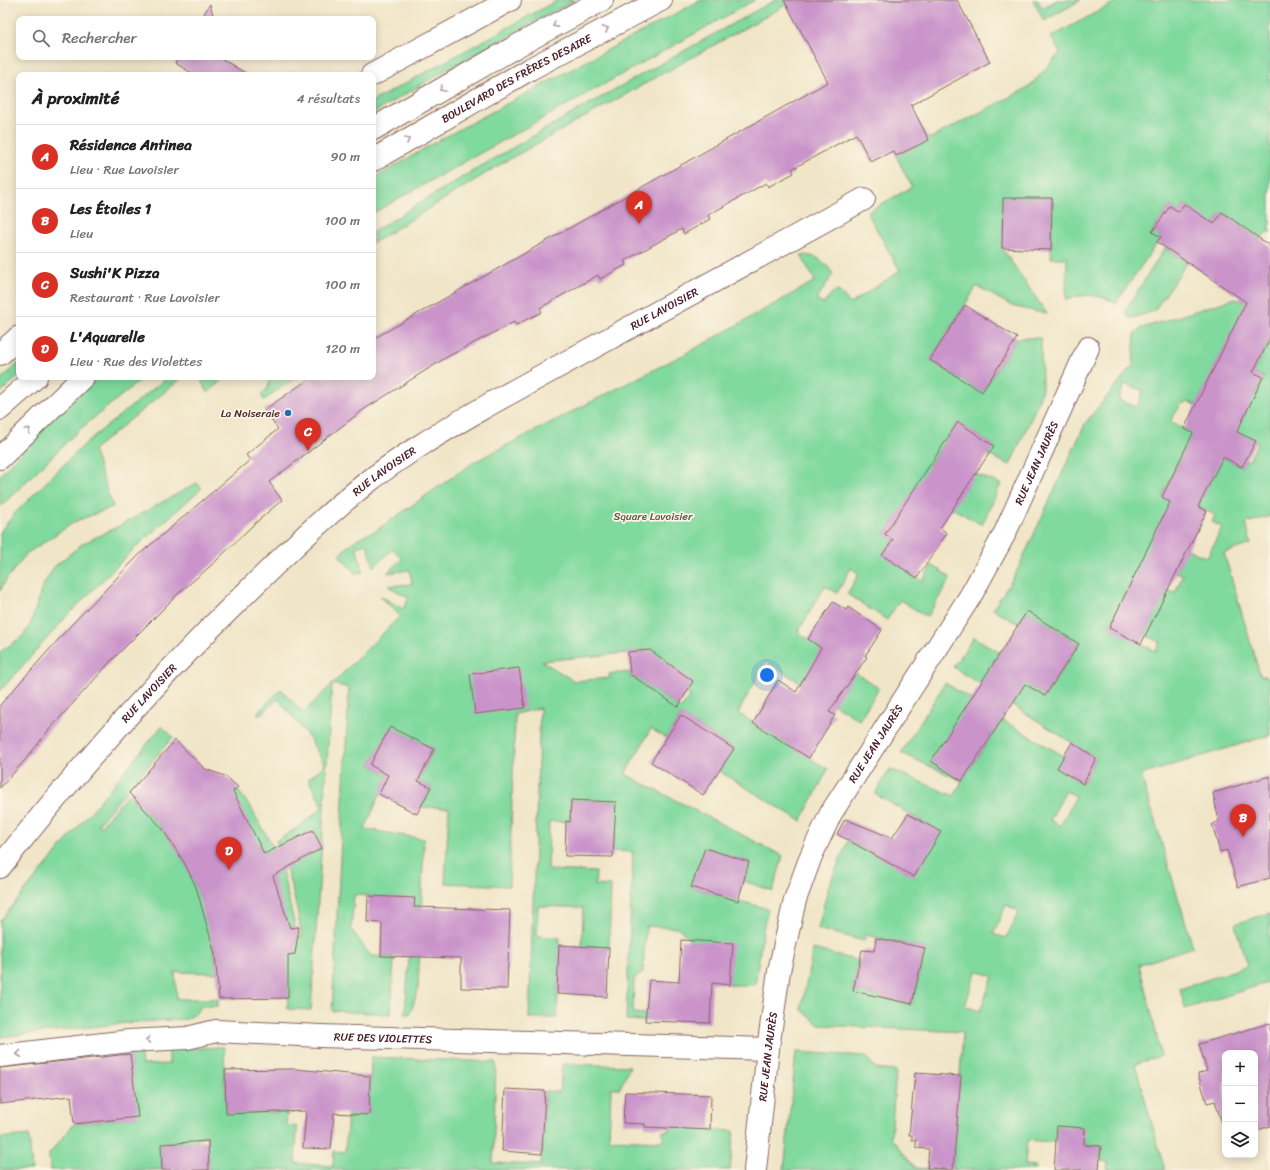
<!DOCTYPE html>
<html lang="fr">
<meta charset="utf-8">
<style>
:root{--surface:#fff;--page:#f2f2f2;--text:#202124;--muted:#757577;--line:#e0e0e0;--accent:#d93025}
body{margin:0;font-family:Sriracha,sans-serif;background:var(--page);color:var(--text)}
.controls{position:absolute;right:12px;bottom:12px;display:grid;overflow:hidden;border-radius:8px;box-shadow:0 2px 10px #0003}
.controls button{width:36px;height:36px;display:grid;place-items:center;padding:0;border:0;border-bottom:1px solid var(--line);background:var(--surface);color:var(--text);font:20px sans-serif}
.you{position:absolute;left:767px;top:675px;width:14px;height:14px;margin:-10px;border:3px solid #fff;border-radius:50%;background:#1a73e8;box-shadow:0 0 0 6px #1a73e833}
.badge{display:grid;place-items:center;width:26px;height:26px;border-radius:50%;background:var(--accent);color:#fff;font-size:13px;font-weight:700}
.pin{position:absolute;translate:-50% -33px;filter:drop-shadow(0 1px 2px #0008)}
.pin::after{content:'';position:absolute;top:21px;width:14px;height:12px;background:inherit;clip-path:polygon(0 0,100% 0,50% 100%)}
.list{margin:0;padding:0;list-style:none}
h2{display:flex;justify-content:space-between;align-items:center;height:52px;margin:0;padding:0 16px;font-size:17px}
h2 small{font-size:13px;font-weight:400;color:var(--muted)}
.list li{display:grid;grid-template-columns:26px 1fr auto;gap:12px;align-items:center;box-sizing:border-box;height:64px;padding:0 16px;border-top:1px solid var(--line)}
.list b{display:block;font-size:15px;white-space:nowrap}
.list p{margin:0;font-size:13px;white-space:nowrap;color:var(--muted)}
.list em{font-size:13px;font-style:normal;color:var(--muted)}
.icon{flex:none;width:22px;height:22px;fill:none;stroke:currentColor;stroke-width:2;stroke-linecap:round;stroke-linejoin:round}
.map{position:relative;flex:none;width:1270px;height:1170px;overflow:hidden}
.search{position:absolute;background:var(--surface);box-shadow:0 2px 10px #0003;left:16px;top:16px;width:360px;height:44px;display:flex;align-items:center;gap:10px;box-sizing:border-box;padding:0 14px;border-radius:8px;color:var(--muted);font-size:15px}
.panel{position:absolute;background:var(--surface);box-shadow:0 2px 10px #0003;left:16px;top:72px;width:360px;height:308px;border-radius:8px}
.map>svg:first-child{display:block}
</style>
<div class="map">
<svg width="1270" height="1170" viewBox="0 0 1270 1170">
<rect width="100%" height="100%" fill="#fcf5e5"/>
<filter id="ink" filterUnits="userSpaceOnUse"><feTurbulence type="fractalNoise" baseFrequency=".025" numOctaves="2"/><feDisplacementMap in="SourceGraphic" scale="8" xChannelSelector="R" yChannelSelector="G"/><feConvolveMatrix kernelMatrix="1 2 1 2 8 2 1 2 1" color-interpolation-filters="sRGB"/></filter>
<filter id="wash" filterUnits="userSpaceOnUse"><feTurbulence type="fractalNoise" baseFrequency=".012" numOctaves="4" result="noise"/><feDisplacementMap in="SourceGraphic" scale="16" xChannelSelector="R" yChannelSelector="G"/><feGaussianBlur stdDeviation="0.9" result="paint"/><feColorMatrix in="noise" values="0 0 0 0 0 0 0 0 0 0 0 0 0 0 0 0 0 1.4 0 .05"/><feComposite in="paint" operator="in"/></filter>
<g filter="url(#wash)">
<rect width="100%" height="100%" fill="#f0e5c7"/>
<g fill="#80d99f" stroke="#657c65" fill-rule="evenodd">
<polygon points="558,0 575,0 455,65 373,113 373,101"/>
<polygon points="701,0 755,0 373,213 373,179 432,144"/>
<path d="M775 0H795L506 161 373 243V232C504 149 640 76 775 0Z"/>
<polygon points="1033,0 1038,0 1042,8 1057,0 1081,0 1044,21"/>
<path d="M1119 0H1270V233L1267 231 1252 251 1244 228 1222 212 1208 232 1187 218 1193 209 1184 204 1179 212 1170 206 1152 231 1161 237 1116 303C1099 294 1084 293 1066 300L1067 258H1051L1052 198H1003L1002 248 1047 314 1012 306 977 286 930 360 982 392 1017 338H1041L1042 389 1037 405 1010 465 988 455 994 446 958 422 929 465 965 489 975 474 1001 484 982 525 952 508 904 505 885 534 893 540 883 555 922 581 932 565 951 578 927 617 900 600 887 620 847 594 859 574 851 568 837 593 825 586 798 632 821 648 820 650 879 688 859 720 766 661 738 713 828 769 801 821 719 771 734 749 681 715 666 738 651 729 625 774 783 856 773 891 744 881 749 862 705 848 691 887 768 909 763 930 755 985H730L679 928 646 926 643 973 634 979 633 1013 646 1014 645 1021 626 1020 633 852 613 851 616 802 571 800 570 822 549 821 548 870 596 872 595 885 611 886 609 948 582 946 583 908 538 906 537 936 560 938 557 1018H529L540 708 515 714 509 886 445 883 449 808 421 807 431 787 418 781 434 749 390 727 370 765 388 775 365 829 424 839 418 990 410 1014H405L409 958H412L414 899 354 895 351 929 371 956 394 957 391 1014 332 1011 349 688 332 684 311 1010 288 1009 287 955 294 954 297 938 302 936C296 903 289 872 276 841L297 828 321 809V804L308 779 325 765 308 736 278 699 259 716 257 713 281 689 303 713 400 616 380 596 403 609 409 598 388 586 412 584 410 570 387 573 402 559 393 549 374 567 367 544 356 547 363 571 357 575 339 555C350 544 359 535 374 532L474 462 700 346 815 281 801 255C817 255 825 261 833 274L816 300 824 304C835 286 839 288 850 304L900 271 867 212 912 187 896 156 1029 87 1060 53 1051 37ZM646 651V676L630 678V672L609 674 610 678 574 681 542 661ZM659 673 690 695 681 709 649 687Z"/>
<polygon points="1165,248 1187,263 1154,311 1132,318 1128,317 1125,311"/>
<path d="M1233 299 1247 301 1196 405 1188 402 1181 404 1170 422 1193 433 1162 497 1170 502 1140 644 1156 651 1160 642 1145 635 1167 590 1175 593 1183 575 1176 572 1187 549 1207 558 1222 527 1212 522 1215 515 1198 507 1222 457 1242 467 1246 460 1249 461 1258 442 1243 435 1237 446 1220 438 1243 392 1254 397 1264 377 1253 372 1270 339V516L1246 523 1251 544 1224 553 1260 675 1270 678V735L1141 775 1193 947 1139 965 1153 1019 1161 1056 1135 1064 1165 1170H1107L1108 1162 1100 1161 1101 1146 1027 1140 1025 1165 1035 1166V1170H953L963 1032 819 1025 801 1009 813 949 859 961 853 991 912 1004 925 948 866 935 864 941 818 929 828 888 848 841 876 856 940 832 875 794 890 769 954 796 962 781 901 753 945 683 971 699 962 781 1002 720 1064 756 1058 768 1083 784 1096 758 953 667 974 637 1000 653 993 663 1045 696 1079 644 1027 611 1018 624 993 609 1015 575 1086 422 1133 365 1135 333 1139 329ZM1125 384 1143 391 1137 407 1118 400ZM1066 791 1076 796 1060 826 1050 820ZM1006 905 1019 911 1006 938 993 934ZM976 971 993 976 980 1011 965 1006Z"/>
<polygon points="19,363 19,376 0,393 0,380"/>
<polygon points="101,377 144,377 79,430 0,507 0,475 50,421 94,382"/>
<polygon points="168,377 183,377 93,450 113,507 76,521 26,554 6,580 0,591 0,532 16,512 88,441"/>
<polygon points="199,377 225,377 208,393"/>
<polygon points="270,377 296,377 264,400 261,395 268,388"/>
<polygon points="197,483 202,488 135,548 66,617 0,691 0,652 23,636 31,623 42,587 54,567 82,544 119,526"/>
<path d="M162 726 173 737 98 824 101 826 128 794 155 821 156 820C166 834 176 849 185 864 201 892 214 940 217 973L175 972 177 999H218V1006H202L195 1014 187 1019 126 1023 0 1037V921Z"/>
<polygon points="237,789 251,808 274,849 264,854 227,797"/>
<polygon points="279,868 282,870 295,927 283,929 273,876 279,873"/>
<polygon points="1270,913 1270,982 1185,1009 1180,989 1247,966 1235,924"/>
<polygon points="224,1047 226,1110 238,1113 287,1112 286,1125 297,1127 295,1163 333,1166 334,1151 345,1152 349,1100 369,1114 371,1057 496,1062 493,1163 541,1165 545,1091 560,1092 562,1064 630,1066 620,1088 611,1088 609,1139 663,1141 663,1131 669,1131 670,1127 734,1131 730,1170 209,1170 207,1135 202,1136 195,1142 161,1144 162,1170 50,1170 49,1154 74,1124 137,1117 129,1050 140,1050 142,1065 169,1064 169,1049"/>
<polygon points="796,1052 866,1056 876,1069 896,1071 891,1138 916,1168 944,1170 784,1170"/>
<polygon points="29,1135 32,1170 0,1170 0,1138"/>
</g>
<g id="blocks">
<g fill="#ca94cb">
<polygon points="784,0 957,0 990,62 911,105 929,140 896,156 893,151 871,162 856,134 792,169 794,173 768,187 766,183 708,215 710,219 684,234 682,229 624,261 626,265 600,279 598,275 540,308 542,312 516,325 514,322 447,357 363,410 269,482 282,500 252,526 215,562 179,593 112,660 48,731 26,759 0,788 0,705 73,623 141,553 250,460 246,455 278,429 264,410 312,377 373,377 373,339 828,82"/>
<polygon points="210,4 214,19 201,19"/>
<polygon points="178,57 219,57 248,75 195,75 175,63"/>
<polygon points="1003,198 1052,198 1051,250 1002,248"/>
<polygon points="1184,204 1214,224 1222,212 1270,246 1270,339 1253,372 1263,377 1237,432 1256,441 1242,467 1223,457 1198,507 1207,511 1141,644 1109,628 1170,502 1162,497 1193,433 1184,429 1246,302 1157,242 1161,237 1152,232 1170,206 1179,212"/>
<polygon points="965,305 1017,338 982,392 930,360"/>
<polygon points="958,422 994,446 940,528 947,533 917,578 882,555 893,540 885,534"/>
<polygon points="833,602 846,610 848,607 882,630 865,656 867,657 829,712 835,715 809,758 753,723 778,680 796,692 821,648 808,639"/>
<polygon points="1027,611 1079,644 1045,696 1025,684 962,781 931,761"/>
<polygon points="650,650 693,681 678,707 630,674 628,652"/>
<polygon points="519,668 525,708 475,714 470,674"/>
<polygon points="681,715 734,749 703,795 651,762"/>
<polygon points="390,727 434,749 418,781 431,787 417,814 379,794 388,775 370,765"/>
<polygon points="175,740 205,769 225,776 238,787 233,791 264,854 313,830 322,848 273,876 290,928 299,927 295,954 288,955 288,998 219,999 215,954 196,887 185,864 162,828 129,793"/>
<polygon points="1072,742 1096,758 1083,784 1057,768"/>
<polygon points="1270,776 1270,878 1238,887 1227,850 1220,852 1212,824 1219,821 1213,793"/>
<polygon points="571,800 616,802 613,857 565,856 566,821 570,822"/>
<polygon points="908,814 941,832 914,877 837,834 845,819 892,838"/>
<polygon points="705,848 749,862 738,901 691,887"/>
<polygon points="368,896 415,898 414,907 510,910 507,989 461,988 461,958 381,956 382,923 367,922"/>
<polygon points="876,938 925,948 912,1004 853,991 862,950 874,951"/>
<polygon points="681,940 733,943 730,985 712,983 710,1023 645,1021 649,980 679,982"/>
<polygon points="559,945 609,948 607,997 557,994"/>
<polygon points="1270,1023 1270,1126 1255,1131 1255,1053 1225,1053 1225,1133 1215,1101 1207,1103 1198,1074 1207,1071 1199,1044"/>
<polygon points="130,1054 138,1117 74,1124 71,1096 0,1104 0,1068"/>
<polygon points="295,1069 370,1076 369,1115 334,1113 331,1149 303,1148 306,1111 226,1114 225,1070"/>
<polygon points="915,1073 961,1076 953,1170 927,1168 929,1149 916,1148 916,1140 912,1140 912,1135 909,1135"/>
<polygon points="505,1089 545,1091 542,1154 502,1151"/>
<polygon points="625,1092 711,1095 710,1130 645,1127 645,1124 623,1123"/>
<polygon points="1057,1126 1085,1128 1084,1145 1101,1146 1099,1170 1054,1170"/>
<polygon points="208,1141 209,1170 162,1170 161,1144"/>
</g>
</g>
</g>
<g filter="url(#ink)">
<use href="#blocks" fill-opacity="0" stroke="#846462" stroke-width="1"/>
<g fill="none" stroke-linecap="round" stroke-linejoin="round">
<defs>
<g id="minor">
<polyline points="372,75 510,0"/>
<polyline points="0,354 19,337"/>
<path id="s1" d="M0 867C79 767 164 672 255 584 290 550 325 516 364 485 403 454 447 429 490 404L864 199"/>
<path id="s2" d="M0 1056 129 1041 187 1038 216 1031 320 1036 768 1049"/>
<path id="s3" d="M755 1170 768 1049 779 971 795 900 811 856 831 813 971 595 1004 535 1088 348"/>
</g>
<g id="secondary">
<polyline points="373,129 515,47 602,0"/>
<path id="s4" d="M373 160 530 69 661 0"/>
<polyline points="0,409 36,377"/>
<polyline points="0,458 83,377"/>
</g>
</defs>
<use href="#minor" stroke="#846462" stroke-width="24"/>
<use href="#secondary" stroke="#846462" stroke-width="24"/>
<use href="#minor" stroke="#fff" stroke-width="22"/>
<use href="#secondary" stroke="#fff" stroke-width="22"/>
</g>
<defs><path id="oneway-chevron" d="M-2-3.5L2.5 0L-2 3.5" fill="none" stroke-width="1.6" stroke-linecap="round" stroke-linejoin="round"/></defs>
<g stroke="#ae9aa0">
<use href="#oneway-chevron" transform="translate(555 25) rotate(151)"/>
<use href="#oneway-chevron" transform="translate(606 29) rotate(-28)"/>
<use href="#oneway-chevron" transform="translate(442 89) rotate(150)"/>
<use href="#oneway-chevron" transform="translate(407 140) rotate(-30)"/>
<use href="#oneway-chevron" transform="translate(28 430) rotate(-45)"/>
<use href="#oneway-chevron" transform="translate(148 1040) rotate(177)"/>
<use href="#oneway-chevron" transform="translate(19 1054) rotate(174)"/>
</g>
</g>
<circle fill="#1f6fb2" stroke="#fcf5e5" stroke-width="1.5" cx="288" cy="413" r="4"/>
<g text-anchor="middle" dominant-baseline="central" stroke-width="3.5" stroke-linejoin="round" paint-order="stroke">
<g font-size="11" fill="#4a1f2b" stroke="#fcf5e5">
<text stroke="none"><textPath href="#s4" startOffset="165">BOULEVARD DES FRÈRES DESAIRE</textPath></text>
<text stroke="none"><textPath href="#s1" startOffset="877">RUE LAVOISIER</textPath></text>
<text stroke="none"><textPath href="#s3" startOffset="774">RUE JEAN JAURÈS</textPath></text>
<text stroke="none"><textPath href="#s1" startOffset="553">RUE LAVOISIER</textPath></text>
<text stroke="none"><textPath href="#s1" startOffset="229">RUE LAVOISIER</textPath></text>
<text stroke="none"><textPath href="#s3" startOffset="450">RUE JEAN JAURÈS</textPath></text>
<text stroke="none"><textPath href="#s2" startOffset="385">RUE DES VIOLETTES</textPath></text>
<text stroke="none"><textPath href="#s3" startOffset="114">RUE JEAN JAURÈS</textPath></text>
</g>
<g font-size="11" fill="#4a1f2b" stroke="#fcf5e5" text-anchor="end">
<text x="280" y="413">La Noiseraie</text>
</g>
<g font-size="11" fill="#5a574e" stroke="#fcf5e5">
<text x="653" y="516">Square Lavoisier</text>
</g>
</g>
</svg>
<div class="controls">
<button>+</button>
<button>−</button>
<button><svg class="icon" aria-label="layers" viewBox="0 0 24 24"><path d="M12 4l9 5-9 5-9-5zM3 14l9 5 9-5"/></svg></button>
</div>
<div class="you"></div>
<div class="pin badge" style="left:639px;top:224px">A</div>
<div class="pin badge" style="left:1243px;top:837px">B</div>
<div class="pin badge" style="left:308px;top:451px">C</div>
<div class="pin badge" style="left:229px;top:870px">D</div>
<div class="search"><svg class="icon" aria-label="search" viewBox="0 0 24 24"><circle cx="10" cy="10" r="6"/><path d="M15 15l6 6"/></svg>Rechercher</div>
<section class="panel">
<h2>À proximité<small>4 résultats</small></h2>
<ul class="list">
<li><span class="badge">A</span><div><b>Résidence Antinea</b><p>Lieu · Rue Lavoisier</p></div><em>90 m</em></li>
<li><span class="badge">B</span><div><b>Les Étoiles 1</b><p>Lieu</p></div><em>100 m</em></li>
<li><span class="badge">C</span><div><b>Sushi'K Pizza</b><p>Restaurant · Rue Lavoisier</p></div><em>100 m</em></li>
<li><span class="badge">D</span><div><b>L'Aquarelle</b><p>Lieu · Rue des Violettes</p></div><em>120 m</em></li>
</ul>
</section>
</div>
